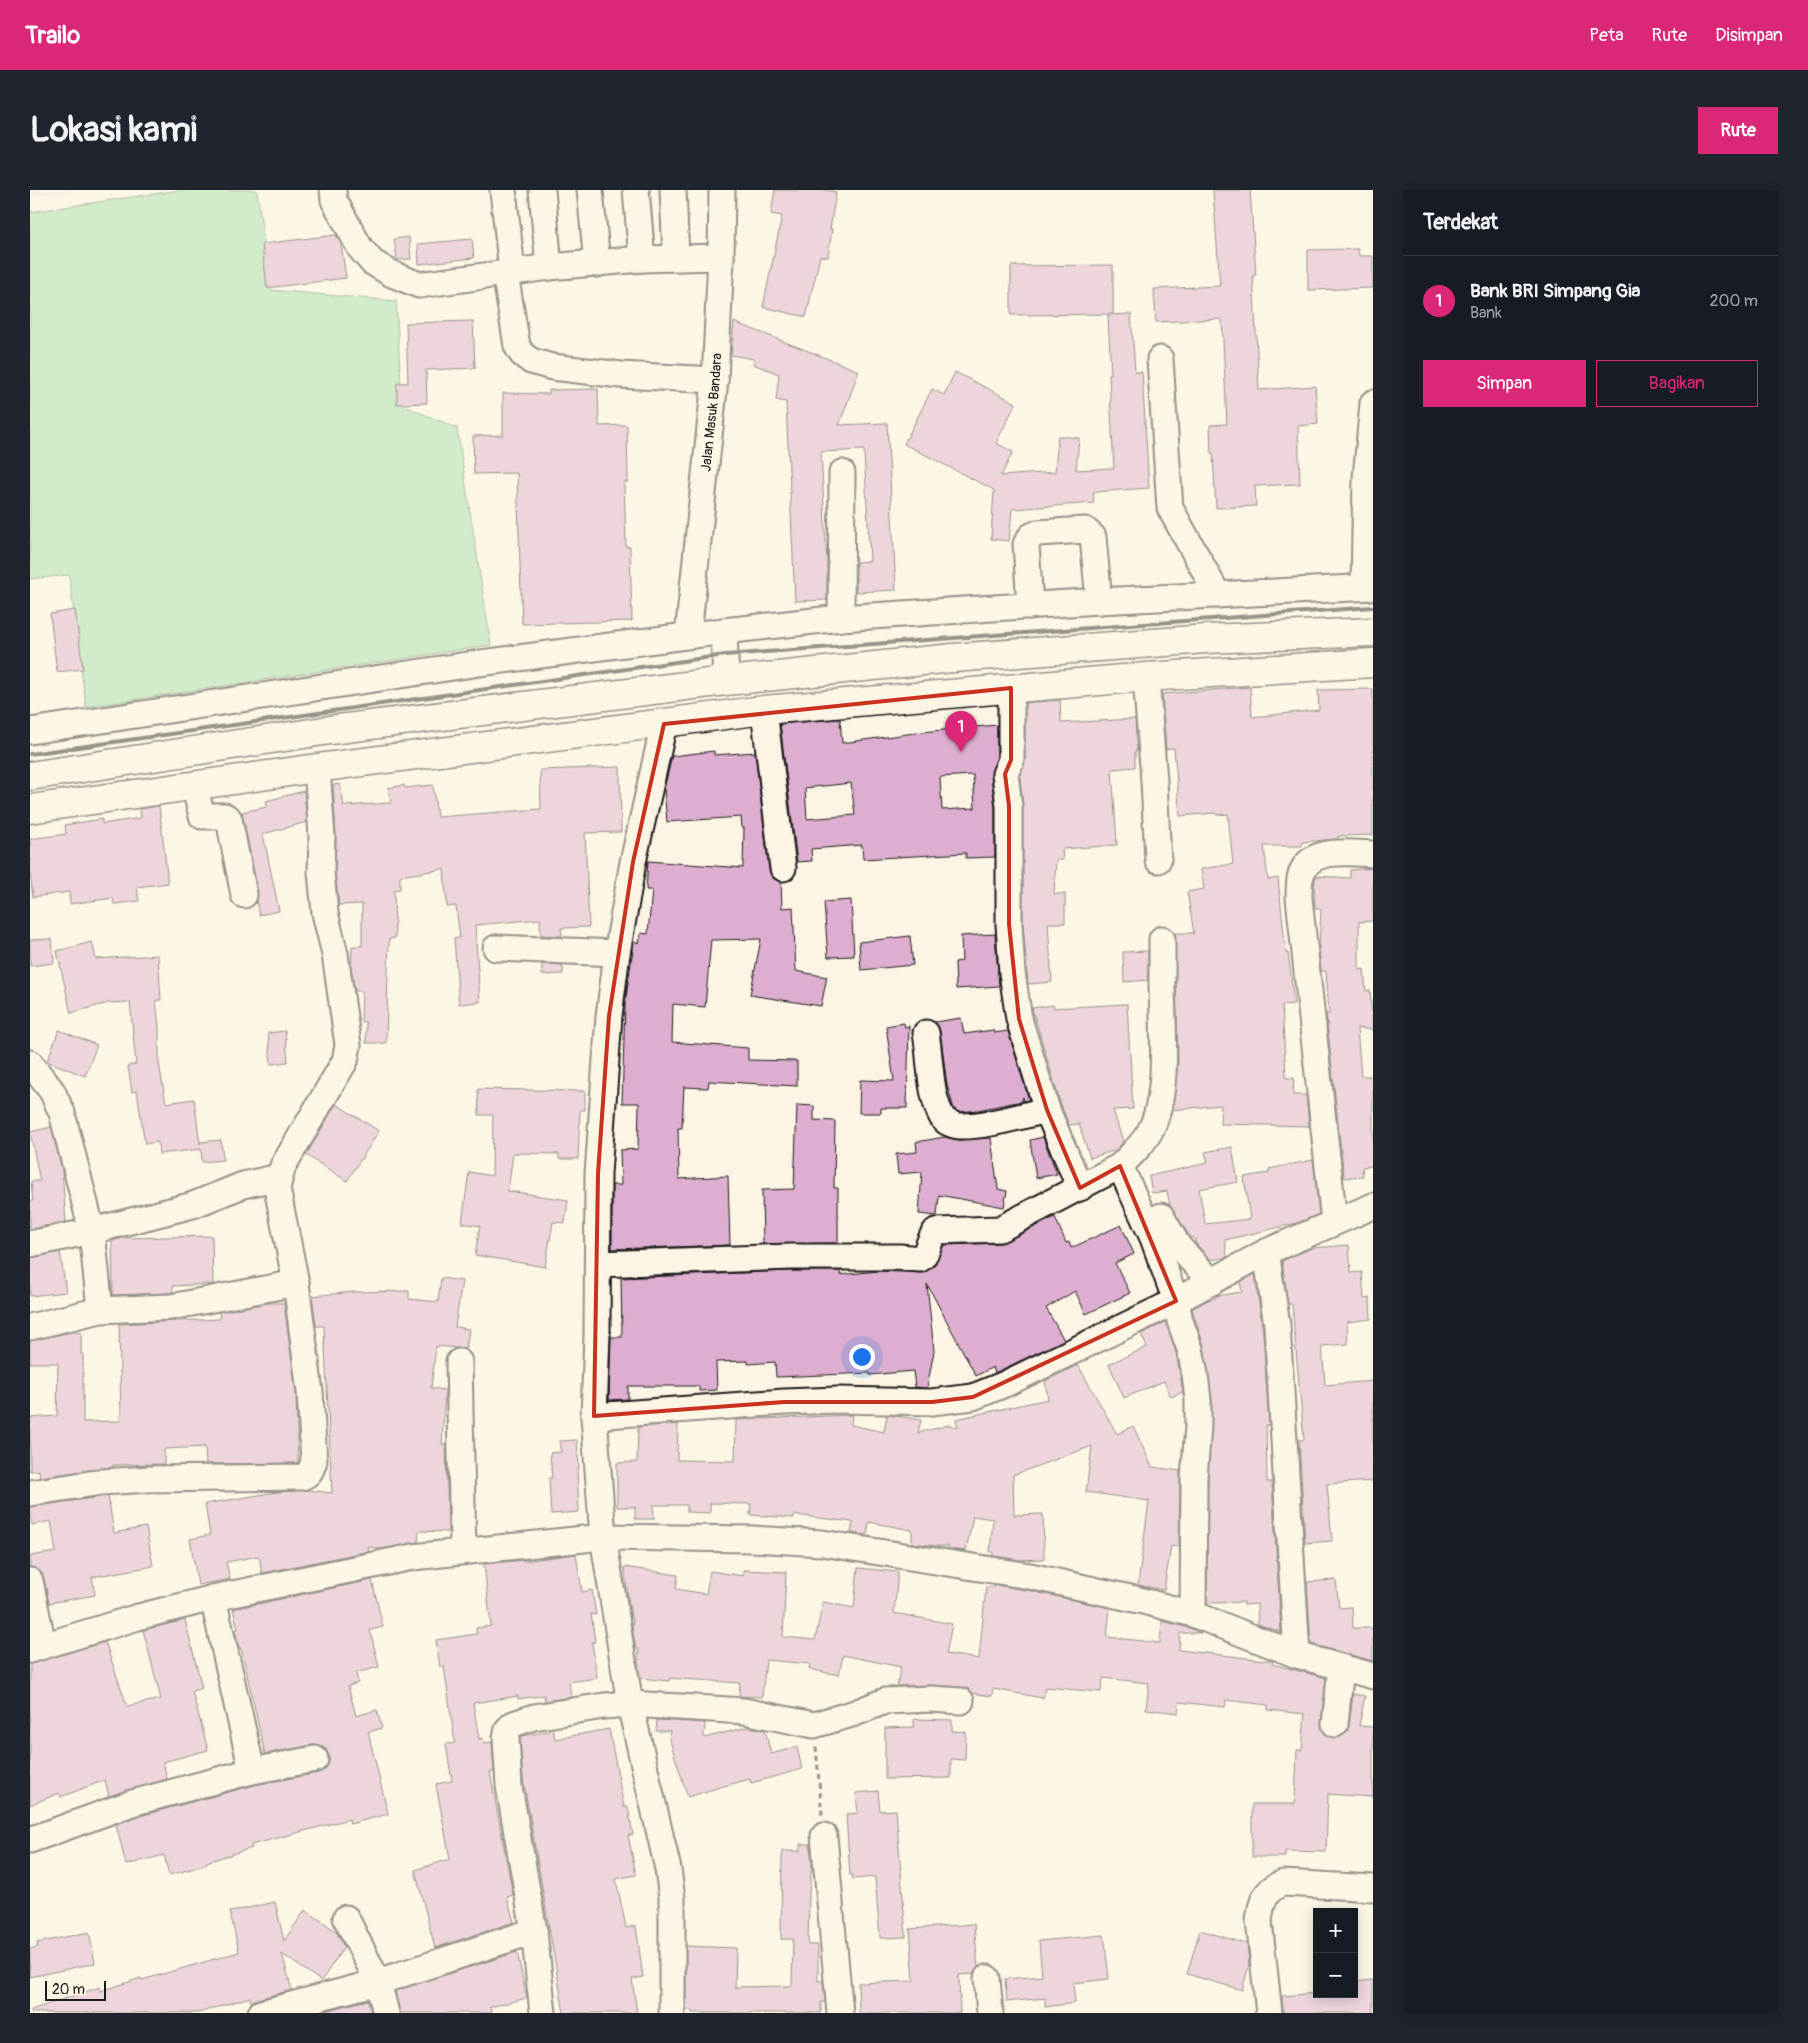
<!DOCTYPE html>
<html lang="id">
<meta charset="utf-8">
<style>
:root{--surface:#171b24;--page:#20242c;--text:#f1f3f6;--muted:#9ea1a6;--line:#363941;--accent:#db2777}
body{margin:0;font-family:Pangolin,sans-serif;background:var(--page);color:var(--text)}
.controls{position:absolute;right:15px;bottom:15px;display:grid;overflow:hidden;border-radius:0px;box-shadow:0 2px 12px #0003}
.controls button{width:45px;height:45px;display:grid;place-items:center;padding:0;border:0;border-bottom:1px solid var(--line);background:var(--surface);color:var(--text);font:25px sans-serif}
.scale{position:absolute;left:15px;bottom:12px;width:61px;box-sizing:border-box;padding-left:5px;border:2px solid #1c1c1c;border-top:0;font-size:14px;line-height:18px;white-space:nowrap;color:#1c1c1c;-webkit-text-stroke:4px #fcf5e5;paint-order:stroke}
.you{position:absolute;left:831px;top:1166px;width:18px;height:18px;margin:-12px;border:4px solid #fff;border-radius:50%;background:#1a73e8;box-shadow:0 0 0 8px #1a73e833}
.badge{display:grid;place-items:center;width:32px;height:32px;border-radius:50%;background:var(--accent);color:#fff;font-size:16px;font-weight:700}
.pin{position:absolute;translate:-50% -41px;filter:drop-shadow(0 1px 2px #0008)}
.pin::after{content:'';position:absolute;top:26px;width:18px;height:15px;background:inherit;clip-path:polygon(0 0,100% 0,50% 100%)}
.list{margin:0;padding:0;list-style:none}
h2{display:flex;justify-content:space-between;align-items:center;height:65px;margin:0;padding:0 20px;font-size:21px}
h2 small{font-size:16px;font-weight:400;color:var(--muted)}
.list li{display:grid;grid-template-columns:32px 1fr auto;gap:15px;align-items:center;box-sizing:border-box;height:90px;padding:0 20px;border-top:1px solid var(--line)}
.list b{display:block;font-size:19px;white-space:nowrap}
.list p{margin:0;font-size:16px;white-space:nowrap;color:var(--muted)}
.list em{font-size:16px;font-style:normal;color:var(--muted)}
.actions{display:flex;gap:10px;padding:15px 20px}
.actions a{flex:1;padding:11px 0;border:1px solid var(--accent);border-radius:0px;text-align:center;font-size:18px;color:var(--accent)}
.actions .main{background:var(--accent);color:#fff}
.map{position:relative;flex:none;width:1343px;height:1823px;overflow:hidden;border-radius:0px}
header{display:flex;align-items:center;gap:30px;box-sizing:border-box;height:70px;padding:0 25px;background:var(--accent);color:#fff}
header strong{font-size:24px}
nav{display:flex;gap:28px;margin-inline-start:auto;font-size:18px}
.intro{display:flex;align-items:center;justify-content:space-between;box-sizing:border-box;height:120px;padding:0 30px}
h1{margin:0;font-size:35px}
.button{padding:12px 22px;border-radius:0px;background:var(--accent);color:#fff;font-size:18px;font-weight:700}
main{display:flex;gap:30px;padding:0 30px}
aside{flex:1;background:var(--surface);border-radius:0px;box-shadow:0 2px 12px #0003}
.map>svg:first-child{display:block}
</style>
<header>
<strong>Trailo</strong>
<nav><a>Peta</a><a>Rute</a><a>Disimpan</a></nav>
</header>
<div class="intro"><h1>Lokasi kami</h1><a class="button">Rute</a></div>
<main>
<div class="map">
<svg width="1343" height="1823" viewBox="0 0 1343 1823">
<rect width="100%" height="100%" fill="#fcf5e5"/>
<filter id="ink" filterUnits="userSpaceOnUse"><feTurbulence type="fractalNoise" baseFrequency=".02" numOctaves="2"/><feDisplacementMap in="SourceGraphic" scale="10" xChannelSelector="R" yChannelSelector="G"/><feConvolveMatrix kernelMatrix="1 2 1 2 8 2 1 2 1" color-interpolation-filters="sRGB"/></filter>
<g filter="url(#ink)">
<polygon fill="#f3e0de" points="0,0 44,0 0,6"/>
<polygon fill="#9fdea6" stroke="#5e7d61" points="150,0 227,0 240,100 366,111 372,215 427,238 461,455 56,517 39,385 0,389 0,22"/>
<g fill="#ddaecf" stroke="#1c1c1c" fill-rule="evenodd">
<polygon points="745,0 796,0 806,2 800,39 802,39 798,67 790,66 776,127 733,117 752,26 741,24"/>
<polygon points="1183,0 1220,0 1226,85 1223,85 1229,200 1285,196 1288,234 1268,236 1270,294 1225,296 1226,316 1186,318 1183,263 1181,263 1180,235 1197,234 1192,129 1126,132 1124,99 1190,96"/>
<polygon points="306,45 311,54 316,88 237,98 232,54"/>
<polygon points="379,47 381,69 367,70 364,49"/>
<polygon points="442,49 444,68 389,74 388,54"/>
<polygon points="1328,59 1329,66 1343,66 1343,98 1278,100 1278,60"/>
<polygon points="1083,75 1083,124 981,125 981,76"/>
<polygon points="1101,124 1105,182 1112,182 1119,298 1063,302 1064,313 982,319 979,351 961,349 964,300 874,254 902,199 914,205 925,182 986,213 966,253 983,262 971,286 1025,282 1028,246 1049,248 1046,280 1084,278 1079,184 1081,184 1078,125"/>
<polygon points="443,131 445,178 396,180 397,213 367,214 367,193 378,193 376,133"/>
<polygon points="704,132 829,181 809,235 857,233 866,400 826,402 826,372 840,371 834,260 791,262 797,373 797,410 765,411 756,212 746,210 749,184 723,174 724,169 701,165"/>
<polygon points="568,199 569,236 597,235 598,292 594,292 596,357 600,357 602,431 492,434 487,283 444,284 443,246 473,245 473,203 519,204 519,200"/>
<polygon points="45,420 53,479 27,482 20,424"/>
<polygon points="1220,497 1222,527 1289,520 1288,500 1343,499 1343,645 1308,646 1308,649 1272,652 1272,656 1234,656 1238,690 1248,688 1256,763 1258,763 1260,777 1264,814 1252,815 1256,888 1264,888 1263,905 1276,905 1279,936 1190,934 1191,915 1142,920 1148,872 1145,743 1164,743 1157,702 1174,699 1171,679 1203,674 1198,624 1186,625 1186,623 1150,626 1144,558 1136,559 1132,504"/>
<polygon points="1030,510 1031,533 1105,529 1107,561 1105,561 1105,577 1082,579 1087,655 1032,659 1033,670 1026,670 1024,704 1035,704 1035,733 1018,733 1022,792 998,794 993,734 993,616 990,586 995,570 995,513"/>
<path d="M810 529 812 553 892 542 967 535V567L961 585 965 617V667L936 668V663L833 669 832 655 781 659 782 671 767 672 750 534ZM943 585 945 618 912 620 910 587ZM821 593 825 625 777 629 775 598Z"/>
<polygon points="684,561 684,565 725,562 739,680 742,687 751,692 752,718 763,717 766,781 797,787 791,816 720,805 731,749 681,750 675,817 643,814 642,852 718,858 718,870 767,871 767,896 679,891 678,898 654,897 652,938 648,938 649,989 698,986 700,1055 582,1059 582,995 591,995 590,960 608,959 609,913 592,913 595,814 604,752 609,753 611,743 618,744 622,700 616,700 618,671 713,678 714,638 712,638 711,627 637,632 634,599 642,566"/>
<polygon points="590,577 591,642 555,643 559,737 531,738 532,746 511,745 510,729 445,735 450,812 429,814 424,748 430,748 426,716 417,717 414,679 370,686 370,699 364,700 365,748 359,749 356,853 336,853 336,832 331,832 332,801 325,801 321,778 322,756 332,756 332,714 309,715 305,682 306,646 303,595 310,594 314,616 361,613 358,598 374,595 375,598 403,595 407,627 511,619 510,580"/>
<polygon points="274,601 277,632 233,644 249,721 229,725 226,711 228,702 212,622 237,617 236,611"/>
<polygon points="129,616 138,693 107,697 109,711 84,714 83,708 40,714 39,702 3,707 0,684 0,649 36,644 35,635 72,629 72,634 111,628 110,619"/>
<polygon points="1343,678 1343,731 1329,732 1329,780 1334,779 1336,801 1340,800 1343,840 1327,838 1331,886 1343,886 1343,976 1332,977 1333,986 1314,988 1296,824 1299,824 1296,781 1291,781 1289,760 1291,719 1285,719 1284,695 1286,686 1320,688 1320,680"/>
<polygon points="821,710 824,766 798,767 794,712"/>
<polygon points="965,744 969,796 926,799 925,772 932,771 931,746"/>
<polygon points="880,746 883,775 831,780 829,752"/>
<polygon points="22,749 24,773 0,776 0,750"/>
<polygon points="62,752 66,769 128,765 131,810 126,810 129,839 129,874 136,913 164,909 170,954 170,952 191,950 193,970 172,972 171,959 129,964 128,952 115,954 107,901 102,902 98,876 106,874 100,812 78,813 41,823 27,761"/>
<polygon points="1118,761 1118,790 1094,792 1093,762"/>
<polygon points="512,774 533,775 533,784 512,785"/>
<polygon points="1097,814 1103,919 1083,920 1093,952 1086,960 1060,968 1049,934 1039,935 1031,915 1002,818 1023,815 1024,818"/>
<polygon points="931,828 934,844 963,840 964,843 978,841 999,910 994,911 993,907 992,911 948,920 930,922 924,919 917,895 910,841 905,832"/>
<polygon points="874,833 875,837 879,836 877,918 851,918 851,923 829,923 830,890 864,891 856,836"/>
<polygon points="29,840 67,855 55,886 17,871"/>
<polygon points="255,841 258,872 241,874 238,843"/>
<polygon points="448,899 555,901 555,920 550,920 548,969 529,969 529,964 483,963 478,1001 538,1010 535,1033 523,1032 515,1077 445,1065 450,1036 432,1033 439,982 462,986 463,925 449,925"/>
<polygon points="306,914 349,941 317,991 276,965"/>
<polygon points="767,915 784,916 784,930 805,931 804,998 808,998 808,1053 733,1054 732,1000 764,999"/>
<polygon points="21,937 32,980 36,1032 0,1039 0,1011 3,1011 1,991 10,991 0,942"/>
<polygon points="915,947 929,950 961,948 968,999 977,1001 974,1017 909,1005 907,1026 889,1024 892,982 868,984 866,964 887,962 886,952"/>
<polygon points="1013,947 1027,984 1006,988 1000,950"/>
<polygon points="1202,957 1208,992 1169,999 1175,1034 1220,1029 1214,987 1239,983 1239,979 1283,970 1289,1024 1267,1033 1195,1050 1197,1067 1181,1070 1166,1054 1164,1048 1160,1047 1140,1015 1137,1001 1122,1003 1119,986 1178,973 1175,962"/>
<polygon points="1025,1027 1036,1053 1039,1052 1041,1058 1091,1035 1104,1064 1085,1073 1100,1103 1056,1124 1045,1101 1016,1118 1034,1150 969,1181 965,1183 963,1177 946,1186 897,1094 904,1161 897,1198 885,1197 883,1181 840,1185 840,1183 746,1187 745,1172 718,1174 718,1171 686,1172 687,1200 669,1201 669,1196 598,1196 598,1209 579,1210 581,1147 592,1147 591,1088 761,1081 810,1081 810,1085 848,1081 894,1083 904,1076 914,1055 971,1053"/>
<polygon points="182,1046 183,1094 143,1096 143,1102 139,1103 83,1105 82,1051 93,1048"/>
<polygon points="1319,1055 1321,1083 1332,1082 1334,1109 1340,1108 1341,1129 1317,1132 1318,1154 1292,1156 1295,1195 1343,1191 1343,1291 1297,1294 1302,1351 1275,1353 1269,1250 1274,1250 1262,1114 1258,1114 1252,1071 1282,1058"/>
<polygon points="30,1062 36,1102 0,1106 0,1068"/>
<polygon points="1225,1084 1233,1143 1239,1235 1236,1235 1237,1292 1242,1292 1251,1442 1228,1434 1227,1414 1214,1415 1214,1412 1177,1413 1178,1289 1182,1210 1174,1156 1162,1119 1178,1110 1186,1108 1186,1106 1212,1102 1210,1092"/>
<polygon points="411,1088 432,1091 425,1137 439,1139 436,1159 406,1156 401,1198 415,1200 412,1254 416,1254 418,1342 389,1341 388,1352 351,1359 338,1357 339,1361 232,1383 229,1366 196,1372 200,1389 168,1395 160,1349 180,1345 175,1314 247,1302 278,1300 302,1303 294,1136 286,1136 282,1106 324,1102 379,1101 379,1109 408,1112"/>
<polygon points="237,1113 254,1113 266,1203 268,1273 176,1274 175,1257 134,1259 134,1274 83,1275 83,1277 10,1287 9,1280 0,1281 0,1228 27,1226 28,1173 0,1173 0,1151 42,1142 51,1142 51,1164 53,1164 53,1232 90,1231 90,1226 91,1226 89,1134 190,1129 189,1122"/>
<polygon points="1136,1132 1146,1163 1153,1202 1141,1207 1134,1191 1094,1208 1079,1174 1117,1157 1111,1144"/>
<polygon points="1048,1175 1087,1244 1103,1236 1122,1277 1150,1281 1149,1357 1141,1356 1134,1400 1108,1395 1119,1311 1056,1302 1062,1256 983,1285 984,1325 1013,1324 1014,1369 990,1370 963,1366 963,1362 960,1362 963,1329 943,1326 936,1361 919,1359 918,1356 905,1356 882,1353 882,1340 839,1332 837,1345 821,1343 823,1332 764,1325 764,1328 720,1325 721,1314 680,1313 680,1323 657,1322 657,1315 623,1315 624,1329 605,1329 605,1317 587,1317 587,1273 607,1272 608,1237 648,1234 647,1270 705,1271 706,1230 822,1225 821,1235 854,1242 857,1225 867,1226 891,1230 888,1243 919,1235 928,1237 926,1229 1018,1209 1015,1191"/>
<polygon points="547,1250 549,1279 547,1279 549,1322 521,1324 519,1288 522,1288 520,1263 531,1262 529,1251"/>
<polygon points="78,1306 84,1343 116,1337 123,1376 62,1387 65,1405 19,1413 14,1388 10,1381 0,1377 0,1366 26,1362 21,1331 2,1335 0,1317"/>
<polygon points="546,1364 552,1402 562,1400 566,1425 561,1424 565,1452 562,1452 567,1488 539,1492 541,1507 515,1511 514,1505 488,1509 488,1506 443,1513 449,1549 453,1548 454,1553 462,1552 464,1582 460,1582 483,1705 477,1707 484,1732 405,1758 385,1680 420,1669 406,1594 422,1591 416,1554 425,1553 414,1476 410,1477 406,1450 447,1444 446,1438 461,1436 454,1374 494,1370 494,1371"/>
<polygon points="594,1377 648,1385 646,1399 676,1404 680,1381 713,1386 713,1380 756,1382 753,1447 785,1450 793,1412 824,1418 828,1378 868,1382 864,1423 922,1434 916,1464 949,1469 956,1397 965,1397 965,1395 1001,1401 1080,1418 1077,1447 1130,1453 1132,1431 1159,1438 1171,1443 1150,1443 1149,1460 1243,1471 1242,1474 1296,1488 1291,1533 1292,1540 1297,1546 1304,1548 1310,1547 1316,1543 1319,1536 1323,1504 1335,1506 1329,1536 1343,1537 1343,1607 1298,1604 1296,1662 1255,1661 1255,1667 1222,1667 1222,1614 1265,1614 1267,1560 1272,1560 1275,1524 1238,1520 1238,1515 1196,1510 1195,1517 1149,1512 1148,1523 1116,1519 1119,1493 1073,1488 1071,1502 1015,1497 1013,1508 963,1499 962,1506 942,1503 939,1499 932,1497 902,1495 868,1496 867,1496 871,1477 813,1465 809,1485 779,1479 780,1474 736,1470 732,1507 709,1506 710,1493 639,1488 639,1491 610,1488 608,1471 609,1459 606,1459 602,1438 603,1429 601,1429"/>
<polygon points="342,1390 353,1437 340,1440 349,1477 326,1483 328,1493 318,1496 326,1526 347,1520 352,1538 338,1542 358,1624 320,1634 319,1629 221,1655 222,1658 176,1672 176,1675 139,1685 134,1665 96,1675 86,1634 106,1627 225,1595 288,1583 295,1580 299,1573 299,1566 296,1559 289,1555 282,1555 235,1564 211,1458 209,1458 205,1440 208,1439 203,1419"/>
<polygon points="1306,1390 1309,1418 1322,1417 1323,1438 1343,1438 1343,1471 1281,1454 1277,1392"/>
<polygon points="155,1430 172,1498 162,1501 178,1560 133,1572 137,1589 79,1606 75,1590 31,1607 29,1603 0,1615 0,1474 75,1452 97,1516 131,1509 113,1440"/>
<polygon points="884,1529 922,1530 922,1541 936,1542 935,1570 921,1569 921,1588 855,1589 855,1538 884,1537"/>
<polygon points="627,1530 675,1533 674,1548 718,1537 735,1540 741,1564 767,1557 772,1579 721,1593 720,1589 690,1597 658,1607 639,1548 640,1541 626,1541"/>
<polygon points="579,1539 594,1617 598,1617 603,1645 598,1645 606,1685 586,1689 596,1738 606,1736 613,1787 602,1789 607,1823 534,1823 493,1588 490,1549 493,1546 523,1540 525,1549"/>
<polygon points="848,1601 850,1621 866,1620 876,1747 850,1748 845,1687 823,1689 822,1685 820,1685 816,1624 828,1623 826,1603"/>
<polygon points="770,1654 780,1654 782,1675 779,1702 778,1755 788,1755 788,1791 793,1791 795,1812 791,1812 791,1823 662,1823 662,1820 656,1820 656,1756 706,1758 705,1797 762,1796 763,1749 751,1749 752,1661 770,1661"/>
<polygon points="245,1712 254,1751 275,1720 306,1741 314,1757 291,1791 252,1764 262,1800 227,1809 221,1812 220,1807 168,1823 2,1823 1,1820 70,1797 71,1801 111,1788 112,1790 209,1762 200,1722"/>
<polygon points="944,1734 948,1777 944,1784 929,1785 930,1823 829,1823 828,1793 884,1791 880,1739"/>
<polygon points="1170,1740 1217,1754 1219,1775 1212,1800 1157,1784"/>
<polygon points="59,1742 65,1773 0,1787 0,1759 8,1757 7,1753"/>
<polygon points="1074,1745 1079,1789 1043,1793 1045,1813 1015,1817 1015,1808 977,1812 975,1789 1012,1786 1009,1751"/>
<polygon points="487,1762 497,1808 460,1817 462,1823 370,1823 365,1801"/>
<polygon points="1343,1790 1343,1823 1253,1823 1252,1806 1287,1803 1324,1804 1324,1792"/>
<polygon points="338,1810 341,1823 295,1823 294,1821"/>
</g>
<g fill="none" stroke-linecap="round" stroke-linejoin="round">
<defs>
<g id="minor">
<polyline points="303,0 304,10 330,58 342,72 362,84 389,95 519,77 612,69 691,67"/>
<polyline points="473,0 482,81"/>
<polyline points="512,0 519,77"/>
<polyline points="560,0 567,74"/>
<polyline points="606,0 612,69"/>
<polyline points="643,0 646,67"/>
<polyline points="475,83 487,156 492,164 501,171 522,177 591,185 685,190"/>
<polyline points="1130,169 1140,318 1188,405"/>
<polyline points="1334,397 1336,288 1343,213"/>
<polyline points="1000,416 996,354 1001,346 1008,343 1055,340 1063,347 1069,411"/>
<polyline points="811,428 812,283"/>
<polyline points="694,441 696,491"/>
<path id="s1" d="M658 445 685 190 691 67 692 0"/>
<polyline points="1116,487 1124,591 1128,670"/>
<polyline points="981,498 981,570 975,584 979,616 979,734 982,783 989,829 1017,920 1050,998"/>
<polyline points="734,520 753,678"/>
<polyline points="634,534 603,672 587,763 579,826 568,984 567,1144 564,1226 573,1347 600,1514 638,1679 642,1708 642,1823"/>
<polyline points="0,541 450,473 694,441 811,428 1069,411 1343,397"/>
<polyline points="164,595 172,626 195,626 199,629 214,705"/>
<polyline points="466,758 587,763"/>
<path d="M896 843C901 870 899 903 912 927 915 932 923 935 929 936 955 937 990 926 1017 920"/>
<polyline points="0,873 22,901 32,923 62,1041 0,1054"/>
<path d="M1090 976C1101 965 1113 954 1120 941 1139 906 1133 839 1132 799 1132 783 1132 766 1132 749"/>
<polyline points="249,987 213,995 163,1015 62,1041 70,1120 141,1117 266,1093"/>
<polyline points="1131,1026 1148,1056 1182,1092"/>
<path d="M1304 1032 1269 708C1269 702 1269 695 1270 689 1276 656 1318 663 1343 664"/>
<polyline points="1236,1062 1247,1135 1267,1465"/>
<path d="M568 1074 761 1067H870L890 1069C899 1063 898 1049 906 1041L970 1039 1090 976 1123 1048 1146 1111 1150 1131 1160 1159 1165 1184 1168 1210V1237L1164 1288 1163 1424"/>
<polyline points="0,1137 70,1120"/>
<polyline points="429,1172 433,1361"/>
<polyline points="564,1226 754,1212 808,1210 902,1212 943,1207 975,1194 1146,1111 1236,1062 1343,1016"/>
<path d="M0 1303 72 1292 119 1289 272 1287C280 1284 281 1280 284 1271L280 1202 266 1093 247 998 253 976 315 871 318 855 305 764 295 723 291 682 292 647 287 578"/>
<polyline points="0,1391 13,1455"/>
<polyline points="0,1460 108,1427 183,1408 383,1367 573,1347 722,1349 792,1353 1000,1386 1109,1410 1163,1424 1267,1465 1343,1486"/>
<polyline points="1305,1534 1311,1478"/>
<polyline points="222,1581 285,1569"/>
<polyline points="794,1646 810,1823"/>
<polyline points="0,1650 102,1613 222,1581 183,1408"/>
<polyline points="316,1728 348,1792 356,1823"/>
<polyline points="504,1741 479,1596 476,1548 478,1539 483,1534 504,1527 574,1516 600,1514 714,1521 784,1535 825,1523 855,1511 901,1509 931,1511"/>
<polyline points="957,1788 960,1823"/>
<polyline points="231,1823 348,1792 504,1741 513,1823"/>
<path d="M1239 1823 1229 1731C1231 1714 1234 1699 1253 1693L1343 1698"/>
</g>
<g id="highway">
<polyline points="0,586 300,540 696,491 923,468 1176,449 1343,442"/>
<polyline points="0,619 287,578 734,520 1116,487 1343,473"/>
</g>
</defs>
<use href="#minor" stroke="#1c1c1c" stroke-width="29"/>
<use href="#highway" stroke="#1c1c1c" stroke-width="31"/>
<polyline stroke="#1c1c1c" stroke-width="3" stroke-dasharray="5 4" stroke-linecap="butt" points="786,1557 792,1625"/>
<use href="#minor" stroke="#fcf5e5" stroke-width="25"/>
<use href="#highway" stroke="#fcf5e5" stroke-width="28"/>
<polyline stroke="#1c1c1c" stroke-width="4" points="0,564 695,465 1343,417"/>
</g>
</g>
<path d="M0 0H1343V1823H0ZM981 498V570L975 584 979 616V734L989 829 1017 920 1050 998 1090 976 1146 1111 943 1207 902 1212H754L564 1226 568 984 579 826 603 672 634 534Z" fill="#fcf5e5" fill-opacity=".55" fill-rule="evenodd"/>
<path fill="none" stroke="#c8321e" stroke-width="4" stroke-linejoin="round" d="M981 498V570L975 584 979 616V734L989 829 1017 920 1050 998 1090 976 1146 1111 943 1207 902 1212H754L564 1226 568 984 579 826 603 672 634 534Z"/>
<g text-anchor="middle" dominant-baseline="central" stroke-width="4" stroke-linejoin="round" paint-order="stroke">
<g font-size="14" fill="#1c1c1c" stroke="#fcf5e5">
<text stroke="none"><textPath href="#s1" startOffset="224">Jalan Masuk Bandara</textPath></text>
</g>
</g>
</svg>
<div class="controls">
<button>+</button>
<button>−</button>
</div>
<div class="scale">20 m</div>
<div class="you"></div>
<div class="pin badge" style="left:931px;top:562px">1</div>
</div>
<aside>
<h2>Terdekat<small></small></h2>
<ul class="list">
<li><span class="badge">1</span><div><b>Bank BRI Simpang Gia</b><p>Bank</p></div><em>200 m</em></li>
</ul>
<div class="actions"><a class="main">Simpan</a><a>Bagikan</a></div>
</aside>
</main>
